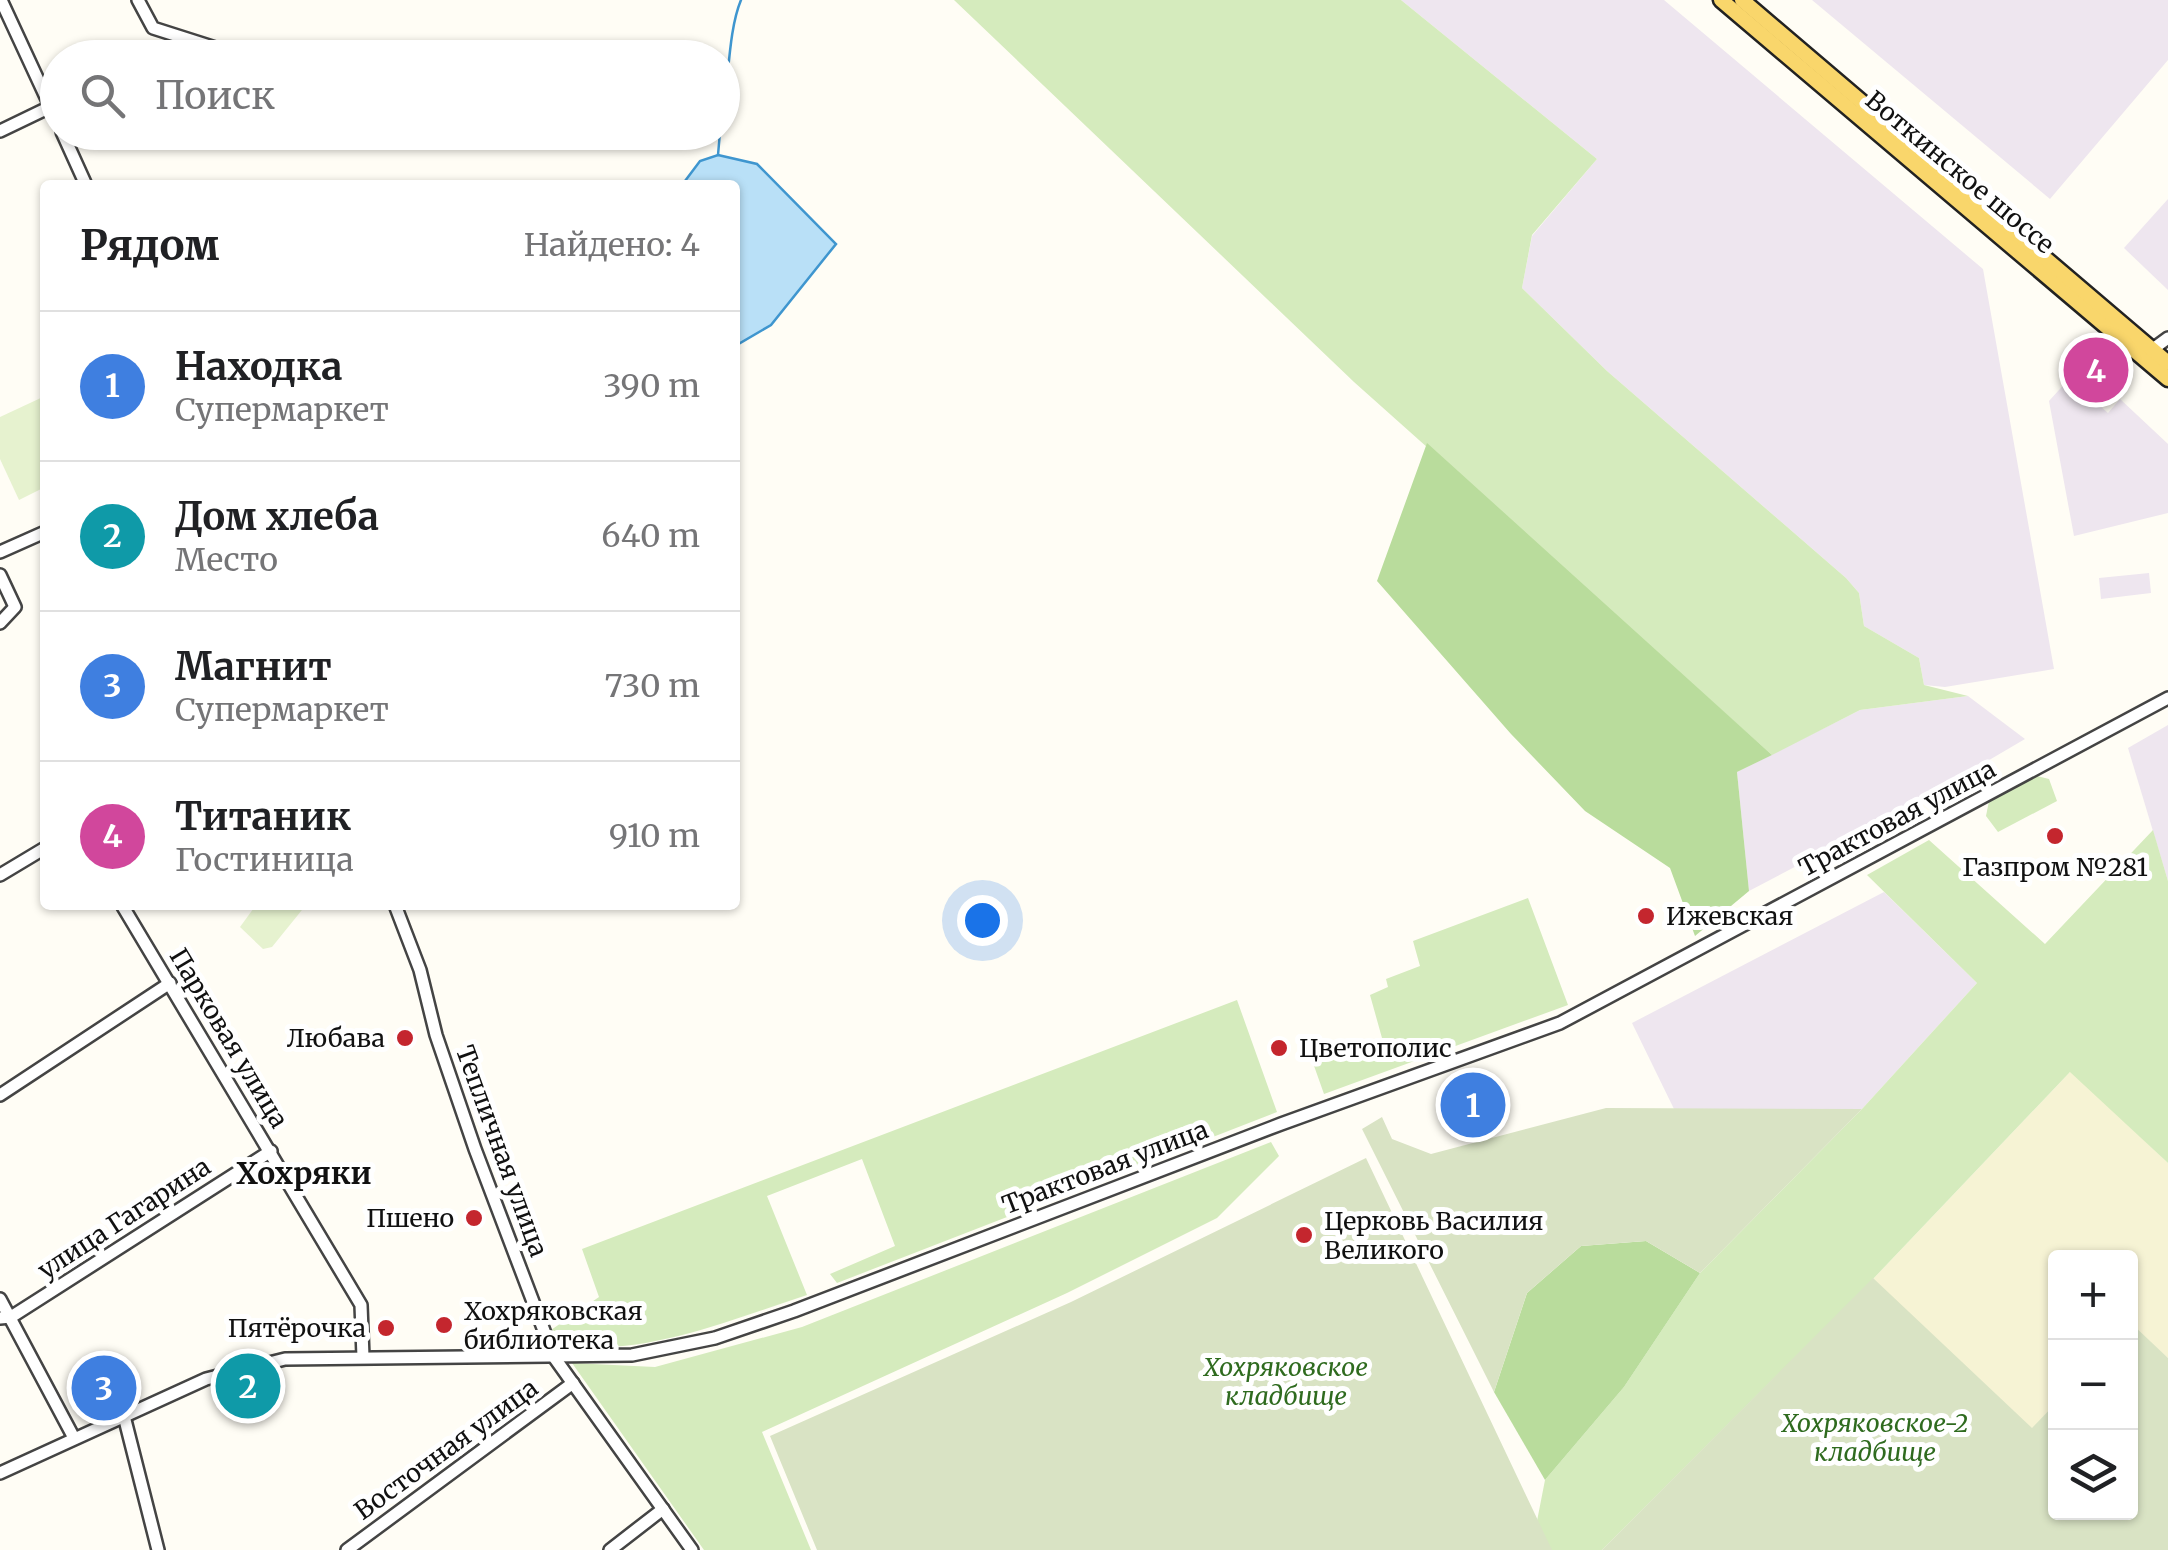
<!DOCTYPE html>
<html lang="ru">
<meta charset="utf-8">
<style>
:root{--surface:#fff;--page:#f2f2f2;--text:#202124;--muted:#757577;--line:#e0e0e0;--accent:#7c3aed}
body{margin:0;font-family:Merriweather,serif;background:var(--page);color:var(--text)}
.controls{position:absolute;right:30px;bottom:30px;display:grid;overflow:hidden;border-radius:10px;box-shadow:0 2px 8px #0004}
.controls button{width:90px;height:90px;display:grid;place-items:center;padding:0;border:0;border-bottom:2px solid var(--line);background:var(--surface);color:var(--text);font:50px sans-serif}
.you{position:absolute;left:982px;top:920px;width:35px;height:35px;margin:-25px;border:8px solid #fff;border-radius:50%;background:#1a73e8;box-shadow:0 0 0 15px #1a73e833}
.badge{display:grid;place-items:center;width:65px;height:65px;border-radius:50%;background:var(--accent);color:#fff;font-size:32px;font-weight:700}
.pin{position:absolute;translate:-50% -50%;border:5px solid #fff;box-shadow:0 2px 10px #0006}
.list{margin:0;padding:0;list-style:none}
h2{display:flex;justify-content:space-between;align-items:center;height:130px;margin:0;padding:0 40px;font-size:42px}
h2 small{font-size:32px;font-weight:400;color:var(--muted)}
.list li{display:grid;grid-template-columns:65px 1fr auto;gap:30px;align-items:center;box-sizing:border-box;height:150px;padding:0 40px;border-top:2px solid var(--line)}
.list b{display:block;font-size:38px;white-space:nowrap}
.list p{margin:0;font-size:32px;white-space:nowrap;color:var(--muted)}
.list em{font-size:32px;font-style:normal;color:var(--muted)}
.icon{flex:none;width:55px;height:55px;fill:none;stroke:currentColor;stroke-width:2;stroke-linecap:round;stroke-linejoin:round}
.map{position:relative;flex:none;width:2168px;height:1550px;overflow:hidden}
.search{position:absolute;background:var(--surface);box-shadow:0 2px 8px #0004;left:40px;top:40px;width:700px;height:110px;display:flex;align-items:center;gap:25px;box-sizing:border-box;padding:0 35px;border-radius:55px;color:var(--muted);font-size:38px}
.panel{position:absolute;background:var(--surface);box-shadow:0 2px 8px #0004;left:40px;top:180px;width:700px;height:730px;border-radius:10px}
.map>svg:first-child{display:block}
</style>
<div class="map">
<svg width="2168" height="1550" viewBox="0 0 2168 1550">
<rect width="100%" height="100%" fill="#fffdf5"/>
<g fill="#eee6ef">
<polygon points="1401,0 1664,0 1983,269 2054,669 1945,687 1924,685 1919,658 1864,626 1859,593 1846,578 1607,371 1522,288 1532,236 1597,159"/>
<polygon points="1812,0 2168,0 2168,60 2050,199"/>
<polygon points="2168,199 2168,290 2124,248"/>
<polygon points="2069,379 2108,413 2120,399 2168,444 2168,513 2074,536 2049,401"/>
<polygon points="2149,573 2151,593 2101,599 2099,578"/>
<polygon points="1968,696 2025,739 1916,803 1749,891 1737,772 1860,710"/>
<polygon points="2168,725 2168,881 2128,748"/>
<polygon points="1884,892 1977,983 1862,1109 1674,1109 1632,1023"/>
</g>
<polygon fill="#f6f3d4" points="2071,1071 2168,1163 2168,1358 2131,1326 2130,1258 2056,1258 2055,1404 2032,1429 1873,1279"/>
<g fill="#d5ebbd">
<polygon points="954,0 1401,0 1597,159 1532,235 1522,288 1607,371 1846,578 1859,593 1864,626 1919,658 1924,685 1968,696 1860,710 1772,755 1354,382"/>
<polygon points="2037,776 2049,779 2057,801 1998,832 1986,816 1989,801"/>
<polygon points="2153,830 2168,881 2168,1163 2070,1072 1873,1279 1602,1550 1509,1550 1537,1521 1545,1480 1624,1387 1700,1273 1862,1109 1977,983 1867,875 1929,840 2045,944"/>
<polygon points="1528,898 1568,1005 1324,1094 1313,1063 1382,1038 1370,995 1388,987 1386,979 1420,966 1413,941"/>
<path d="M1237 1000 1277 1112 837 1283 830 1274 895 1246 862 1159 767 1196 807 1295C727 1321 642 1358 556 1345L551 1330 599 1297 582 1249Z"/>
<polygon points="1271,1142 1279,1156 1217,1218 1067,1293 762,1432 811,1550 704,1550 572,1363 655,1367 802,1327"/>
</g>
<g fill="#b9dc9c">
<polygon points="1427,443 1772,755 1737,772 1749,891 1695,936 1670,868 1585,811 1511,734 1377,581"/>
<polygon points="1646,1241 1700,1273 1624,1387 1545,1480 1494,1392 1527,1293 1581,1246"/>
</g>
<g fill="#d9e3c4">
<polygon points="1606,1108 1862,1109 1700,1273 1646,1241 1581,1246 1527,1293 1494,1392 1362,1129 1382,1117 1392,1139 1431,1154"/>
<polygon points="1366,1158 1552,1550 817,1550 770,1436 1071,1302"/>
<polygon points="1873,1278 2032,1428 2055,1404 2056,1512 2130,1512 2132,1324 2168,1358 2168,1550 1602,1550"/>
</g>
<g fill="#e6f2cf">
<polygon points="45,396 45,487 19,500 0,459 0,417"/>
<polygon points="256,905 306,905 272,947 263,949 240,927"/>
</g>
<polygon fill="#b9e0f7" stroke="#3f96cf" stroke-width="2.5" points="718,155 757,164 836,244 771,325 735,346 735,185 682,185 700,161"/>
<g fill="none" stroke-linecap="round" stroke-linejoin="round">
<g stroke="#3f96cf" stroke-width="2.5">
<path d="M722 118C729 83 728 31 741 0"/>
<polyline points="718,155 720,132"/>
</g>
<defs>
<g id="minor">
<polyline points="1,0 58,123"/>
<polyline points="138,0 153,28 222,50 227,58"/>
<polyline points="0,131 50,107"/>
<polyline points="62,132 86,185"/>
<polyline points="2153,349 2168,338"/>
<polyline points="0,552 45,532"/>
<polyline points="0,575 15,607 0,623"/>
<polyline points="0,875 45,848"/>
<polyline points="122,905 361,1305 363,1357"/>
<polyline points="395,905 420,970 436,1035 475,1149 554,1357 692,1550"/>
<polyline points="0,1095 170,983"/>
<polyline points="0,1299 74,1438"/>
<polyline points="0,1318 11,1317 271,1151"/>
<polyline points="124,1416 158,1550"/>
<polyline points="0,1473 206,1379 285,1359 632,1355 715,1338 794,1311 1281,1124 1560,1023 2168,698"/>
<polyline points="347,1550 573,1383"/>
<polyline points="610,1550 663,1509"/>
</g>
<g id="major">
<polyline points="1721,0 2168,379"/>
<polyline points="1742,0 2168,363"/>
</g>
</defs>
<use href="#minor" stroke="#444" stroke-width="16"/>
<use href="#major" stroke="#222" stroke-width="19"/>
<use href="#minor" stroke="#fff" stroke-width="11"/>
<use href="#major" stroke="#f9d66b" stroke-width="14"/>
</g>
<g fill="#c4262e" stroke="#fff" stroke-width="4">
<circle cx="2055" cy="836" r="10"/>
<circle cx="1646" cy="916" r="10"/>
<circle cx="405" cy="1038" r="10"/>
<circle cx="1279" cy="1048" r="10"/>
<circle cx="474" cy="1218" r="10"/>
<circle cx="1304" cy="1235" r="10"/>
<circle cx="444" cy="1325" r="10"/>
<circle cx="386" cy="1328" r="10"/>
</g>
<g text-anchor="middle" dominant-baseline="central" stroke-width="10" stroke-linejoin="round" paint-order="stroke">
<g font-size="25" fill="#111" stroke="#fff">
<text transform="translate(1960 172) rotate(40)">Воткинское шоссе</text>
<text transform="translate(1897 818) rotate(-28)">Трактовая улица</text>
<text transform="translate(229 1038) rotate(59)">Парковая улица</text>
<text transform="translate(502 1151) rotate(70)">Тепличная улица</text>
<text transform="translate(1105 1167) rotate(-21)">Трактовая улица</text>
<text transform="translate(124 1218) rotate(-33)">улица Гагарина</text>
<text transform="translate(446 1449) rotate(-36)">Восточная улица</text>
</g>
<g font-size="25" fill="#111" stroke="#fff" text-anchor="start">
<text x="2055" y="867" text-anchor="middle">Газпром №281</text>
<text x="1666" y="916">Ижевская</text>
<text x="385" y="1038" text-anchor="end">Любава</text>
<text x="1299" y="1048">Цветополис</text>
<text x="454" y="1218" text-anchor="end">Пшено</text>
<text x="1324" y="1221">Церковь Василия<tspan x="1324" dy="29">Великого</tspan></text>
<text x="464" y="1311">Хохряковская<tspan x="464" dy="29">библиотека</tspan></text>
<text x="366" y="1328" text-anchor="end">Пятёрочка</text>
</g>
<g font-size="25" font-style="italic" fill="#2f6b1f" stroke="#fff">
<text x="1286" y="1367">Хохряковское<tspan x="1286" dy="29">кладбище</tspan></text>
<text x="1875" y="1423">Хохряковское-2<tspan x="1875" dy="29">кладбище</tspan></text>
</g>
<g font-size="30" font-weight="bold" fill="#111" stroke="#fff">
<text x="304" y="1173">Хохряки</text>
</g>
</g>
</svg>
<div class="controls">
<button>+</button>
<button>−</button>
<button><svg class="icon" aria-label="layers" viewBox="0 0 24 24"><path d="M12 4l9 5-9 5-9-5zM3 14l9 5 9-5"/></svg></button>
</div>
<div class="you"></div>
<div class="pin badge" style="left:1473px;top:1105px;background:#3f7fe0">1</div>
<div class="pin badge" style="left:248px;top:1386px;background:#0f9aa8">2</div>
<div class="pin badge" style="left:104px;top:1388px;background:#3f7fe0">3</div>
<div class="pin badge" style="left:2096px;top:370px;background:#d1479c">4</div>
<div class="search"><svg class="icon" aria-label="search" viewBox="0 0 24 24"><circle cx="10" cy="10" r="6"/><path d="M15 15l6 6"/></svg>Поиск</div>
<section class="panel">
<h2>Рядом<small>Найдено: 4</small></h2>
<ul class="list">
<li><span class="badge" style="background:#3f7fe0">1</span><div><b>Находка</b><p>Супермаркет</p></div><em>390 m</em></li>
<li><span class="badge" style="background:#0f9aa8">2</span><div><b>Дом хлеба</b><p>Место</p></div><em>640 m</em></li>
<li><span class="badge" style="background:#3f7fe0">3</span><div><b>Магнит</b><p>Супермаркет</p></div><em>730 m</em></li>
<li><span class="badge" style="background:#d1479c">4</span><div><b>Титаник</b><p>Гостиница</p></div><em>910 m</em></li>
</ul>
</section>
</div>
